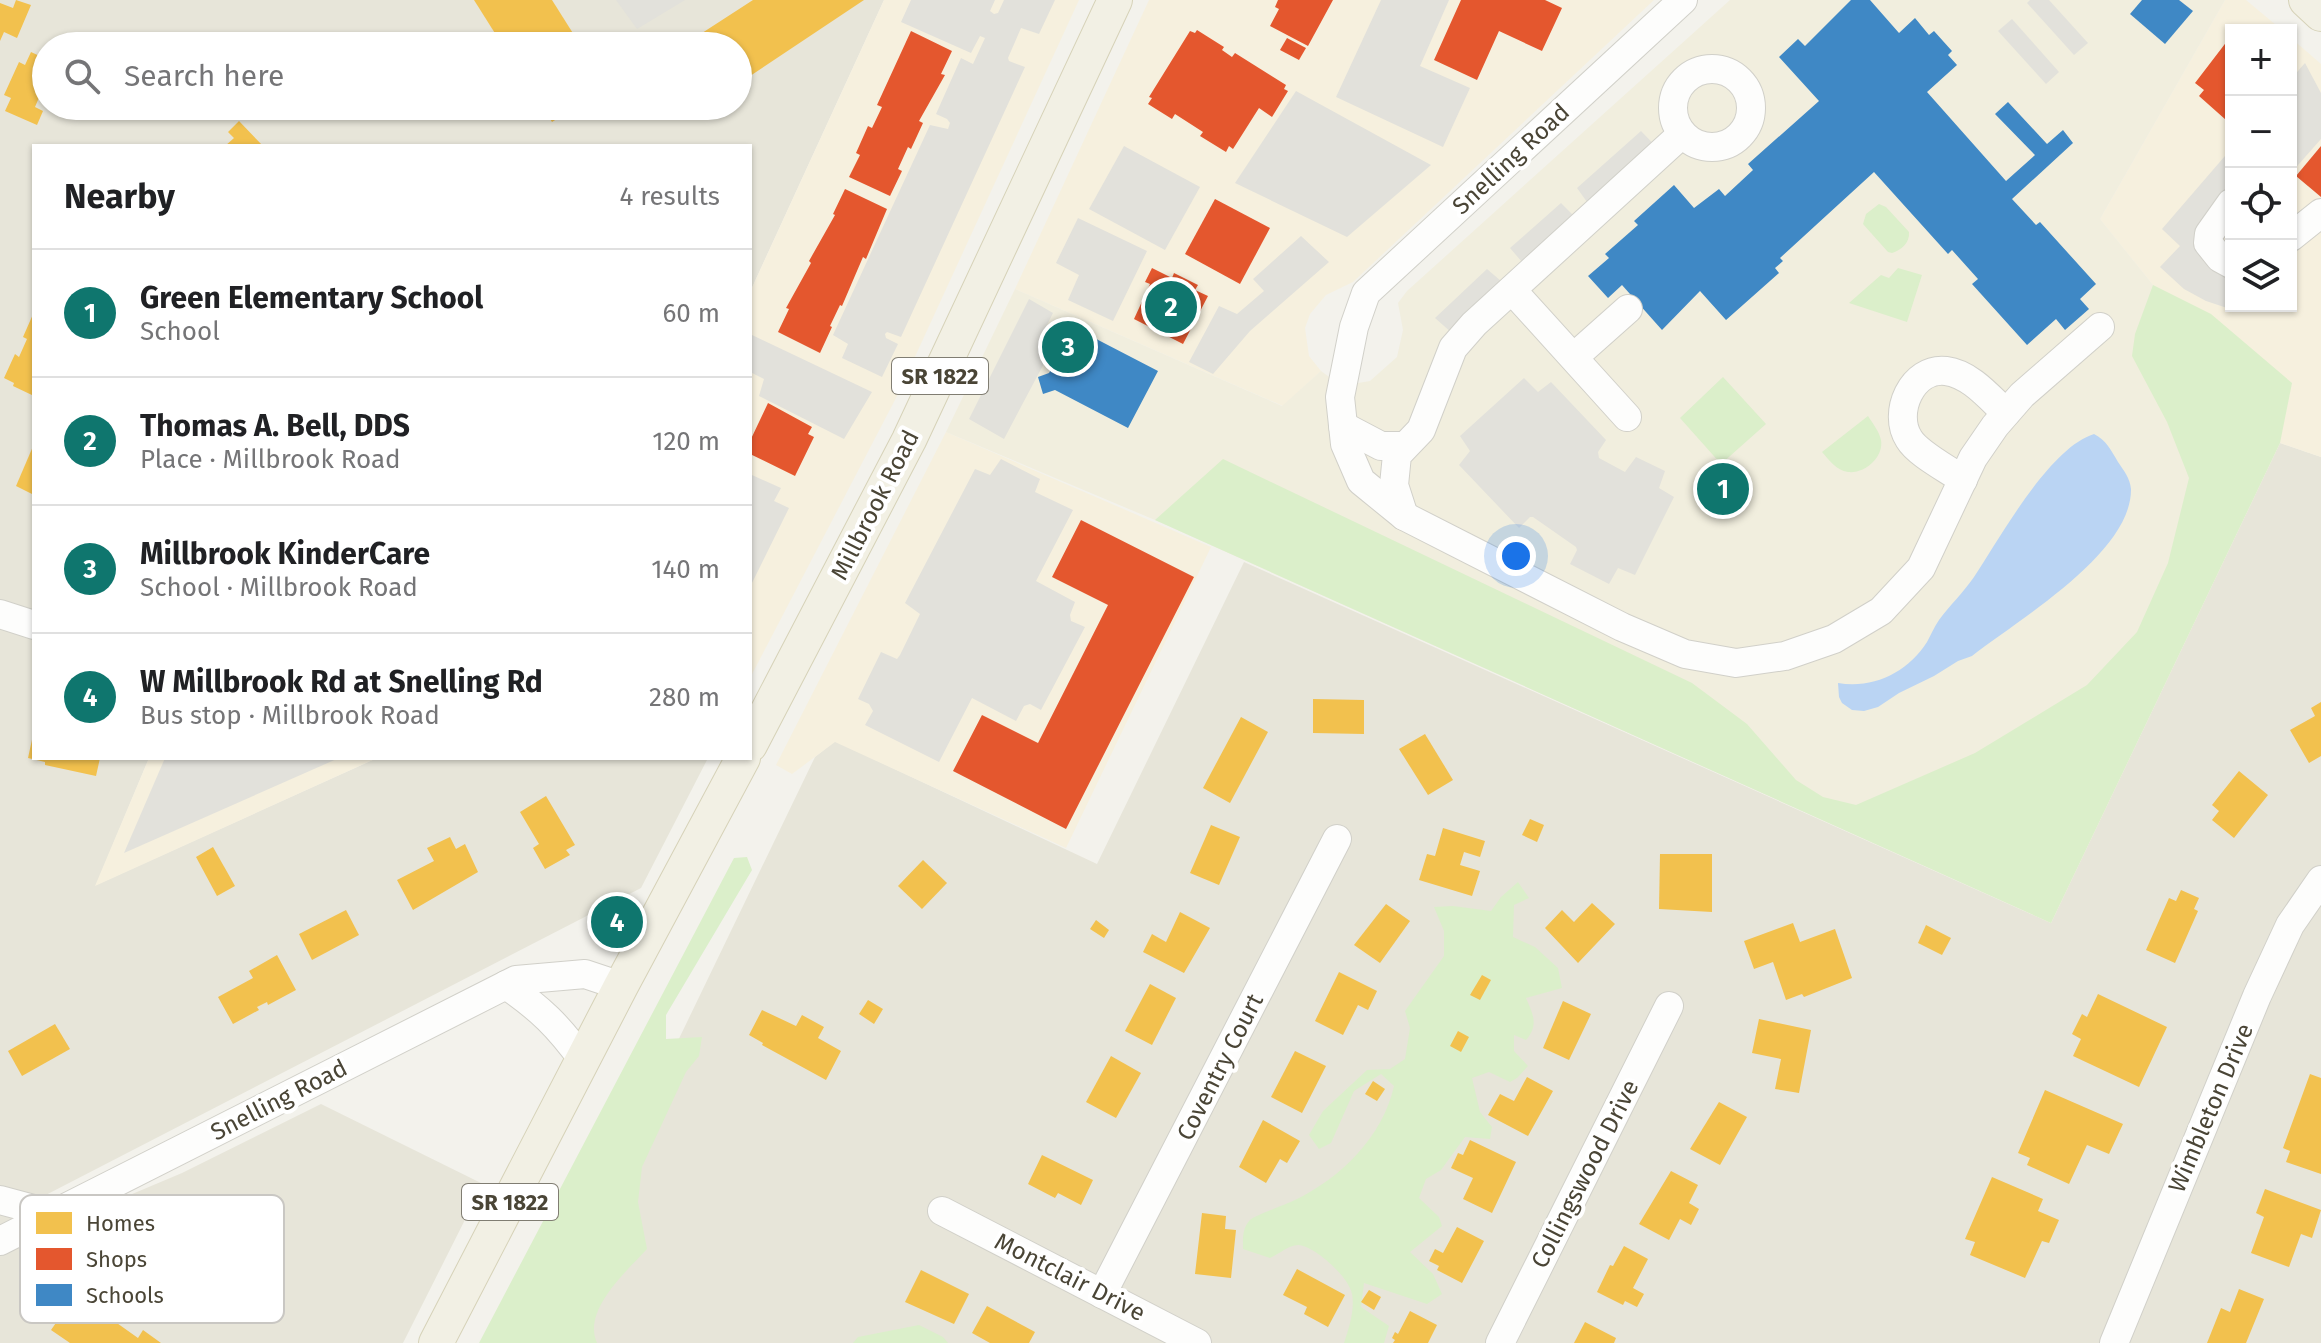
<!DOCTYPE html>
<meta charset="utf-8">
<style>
:root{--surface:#fff;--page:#f2f2f2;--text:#202124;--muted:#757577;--line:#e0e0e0;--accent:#0f766e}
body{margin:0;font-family:"Fira Sans",sans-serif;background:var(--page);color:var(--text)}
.controls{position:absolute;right:24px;top:24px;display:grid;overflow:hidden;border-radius:0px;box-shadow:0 2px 6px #0004}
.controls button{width:72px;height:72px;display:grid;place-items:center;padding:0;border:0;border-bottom:2px solid var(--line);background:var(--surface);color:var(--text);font:40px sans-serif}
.you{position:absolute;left:1516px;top:556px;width:28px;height:28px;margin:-20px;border:6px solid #fff;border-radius:50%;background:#1a73e8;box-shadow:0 0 0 12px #1a73e833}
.badge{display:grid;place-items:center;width:52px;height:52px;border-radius:50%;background:var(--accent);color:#fff;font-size:26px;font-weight:700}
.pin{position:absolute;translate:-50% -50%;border:4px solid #fff;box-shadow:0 2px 8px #0006}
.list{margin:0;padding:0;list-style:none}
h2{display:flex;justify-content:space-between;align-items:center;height:104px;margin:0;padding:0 32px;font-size:34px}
h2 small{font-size:26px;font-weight:400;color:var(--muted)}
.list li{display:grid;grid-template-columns:52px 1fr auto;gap:24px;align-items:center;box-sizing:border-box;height:128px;padding:0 32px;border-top:2px solid var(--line)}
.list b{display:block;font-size:30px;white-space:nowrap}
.list p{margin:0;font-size:26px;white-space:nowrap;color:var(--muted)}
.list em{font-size:26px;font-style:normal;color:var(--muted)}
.icon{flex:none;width:44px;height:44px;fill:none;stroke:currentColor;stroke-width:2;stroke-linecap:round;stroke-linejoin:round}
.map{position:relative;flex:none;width:2321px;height:1343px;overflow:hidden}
.search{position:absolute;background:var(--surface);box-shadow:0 2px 6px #0004;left:32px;top:32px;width:720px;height:88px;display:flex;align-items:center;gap:20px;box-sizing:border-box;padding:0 28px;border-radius:44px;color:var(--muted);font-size:30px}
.panel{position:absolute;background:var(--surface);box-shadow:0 2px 6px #0004;left:32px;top:144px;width:720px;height:616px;border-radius:0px}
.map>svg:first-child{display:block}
</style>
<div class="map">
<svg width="2321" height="1343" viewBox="0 0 2321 1343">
<rect width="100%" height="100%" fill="#f3f2ec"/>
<g fill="#e7e5d9" fill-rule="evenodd">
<path d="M0 0H884L750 292V146H34V758H149L96 885 377 758H708L641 888 38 1199 42 1232 182 1173 321 1104 483 1184 403 1343H0ZM46 46H738V106H46Z"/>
<polygon points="2280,443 2321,457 2321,1343 532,1343 815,757 835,741 1097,864 1244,562 2051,923"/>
</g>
<g fill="#f6f0de">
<polygon points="884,0 1079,0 896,398 750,678 750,292"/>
<polygon points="1149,0 1654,0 1353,282 1326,295 1310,314 1305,328 1309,356 1321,371 1283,406 1015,289"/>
<polygon points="2225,0 2246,0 2282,30 2231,30 2231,306 2291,306 2291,38 2321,64 2321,457 2280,443 2100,219"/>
<polygon points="946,432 1211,547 1066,848 835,742 792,774 776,765"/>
<polygon points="149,758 377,758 95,886"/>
</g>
<polygon fill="#f1eede" points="1730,0 2225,0 2100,219 2280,443 2051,923 1155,520 946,432 1015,289 1282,406 1321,371 1332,379 1352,384 1370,381 1397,357 1403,330 1398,303 1407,291"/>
<g fill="#dbefca">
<path d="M1879 204 1886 207 1909 232C1910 243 1901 250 1892 253L1888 252 1863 224 1866 214Z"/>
<polygon points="1898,268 1922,275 1907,322 1849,303 1881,275 1889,278"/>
<polygon points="2153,285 2211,314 2292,383 2280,443 2051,923 1155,520 1223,459 1692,683 1747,724 1796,780 1823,797 1856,805 1975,753 2087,685 2137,632 2168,563 2189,478 2167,422 2132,356 2135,334"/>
<polygon points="1723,377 1766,424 1721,464 1680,418"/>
<path d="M1868 416C1873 424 1879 431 1881 440 1884 457 1865 474 1848 472 1836 470 1829 460 1822 452Z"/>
<path d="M747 857 752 870 666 1015V1039L702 1037 699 1056 686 1072 642 1167 638 1202 647 1249C627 1271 582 1310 597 1343H479L734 858Z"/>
<path d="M1518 882 1529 898 1514 905 1513 937 1535 947 1558 968 1562 988 1526 998C1533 1014 1539 1025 1526 1040L1514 1035V1051L1528 1066 1517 1078 1510 1082 1489 1072 1472 1078 1480 1112 1492 1127 1490 1139 1465 1137 1441 1170 1426 1179 1419 1198 1439 1217 1442 1226 1410 1252 1433 1274 1442 1294 1427 1304 1364 1283 1361 1307 1389 1326 1384 1343H1344C1349 1328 1355 1310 1352 1294 1349 1277 1315 1246 1298 1245 1289 1245 1279 1254 1270 1258L1243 1249C1243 1239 1242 1228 1250 1220 1254 1216 1287 1204 1295 1200 1341 1178 1383 1136 1394 1086L1381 1074 1354 1091 1331 1143 1319 1149 1309 1135 1323 1111 1367 1070 1390 1069 1405 1059 1410 1028 1405 1011 1444 956V931L1434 907 1453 906 1491 911 1501 897Z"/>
<polygon points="919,1325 943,1337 948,1343 853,1343 858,1337"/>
</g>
<g fill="#e2e1db">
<polygon points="616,0 685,0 637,29"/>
<polygon points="911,0 995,0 990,11 994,14 998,13 1004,0 1055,0 1039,34 1021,28 1008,58 1009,61 1025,67 901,337 887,332 885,334 886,338 898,344 882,377 842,358 848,344 833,335 930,125 948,129 950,123 947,119 936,114 961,58 973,64 985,38 980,36 971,53 901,22"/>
<polygon points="1381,0 1449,0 1420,66 1470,88 1443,147 1336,97"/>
<polygon points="2030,0 2049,0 2088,43 2074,55 2027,3"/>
<polygon points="2012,19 2059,72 2046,84 1998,31"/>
<polygon points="2305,63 2321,93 2321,139 2291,173 2291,79"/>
<polygon points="1296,91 1431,165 1347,237 1235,183"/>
<polygon points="1641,131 1670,161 1469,348 1435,318 1487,269 1501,281 1522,262 1510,248 1561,203 1573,215 1587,202 1577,188"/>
<polygon points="1124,146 1200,187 1165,250 1089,209"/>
<polygon points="2231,149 2231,237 2229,238 2216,215 2231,271 2231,306 2261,306 2253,309 2230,309 2206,301 2184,289 2160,267 2180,246 2162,229"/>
<polygon points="1078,218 1147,251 1113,321 1068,300 1079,275 1056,263"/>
<polygon points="1301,236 1329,262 1250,331 1213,374 1189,362 1219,306 1237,314 1264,291 1253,279"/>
<polygon points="1029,299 1053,313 1045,329 1058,337 1004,439 969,419"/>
<polygon points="750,334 872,392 844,439 759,396 764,379 750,372"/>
<polygon points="1524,378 1538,392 1551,382 1606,440 1598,452 1599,458 1625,472 1636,457 1665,471 1659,488 1674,497 1635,575 1618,568 1609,584 1570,564 1577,550 1576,547 1533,517 1530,517 1519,528 1459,465 1470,451 1460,436"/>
<polygon points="1001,459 1040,479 1035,492 1073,510 1036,581 1075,602 1070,615 1071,621 1085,627 1041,710 1030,704 1024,706 1016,721 972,698 939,762 865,725 873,711 869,704 858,699 881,652 897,659 900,655 920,614 905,603 975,469 990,475"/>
<polygon points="752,475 781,488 774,501 789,508 750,587 750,480"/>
<polygon points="165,758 339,758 124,853"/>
</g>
<path fill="#bad4f3" d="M2094 434C2106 440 2111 450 2118 462 2124 471 2130 478 2131 489 2132 553 2018 620 1972 656L1958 661 1934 676 1899 693 1878 707 1864 711 1852 710 1842 703 1839 697 1838 683C1874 689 1908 672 1927 642 1931 635 1934 627 1939 620 1950 605 1963 593 1974 577 2000 538 2049 448 2094 434Z"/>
<g fill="#f2c14e">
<polygon points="16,0 31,5 17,38 4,32 0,41 0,3 13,8"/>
<polygon points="474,0 552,0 581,46 503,46"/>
<polygon points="753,0 864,0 738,84 738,46 682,46"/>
<polygon points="31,52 46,59 46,81 35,107 43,111 37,125 5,111 11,98 4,95 19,62 25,65"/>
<polygon points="542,106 577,106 552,122"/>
<polygon points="239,121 263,146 225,146 234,138 228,132"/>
<polygon points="34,312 34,396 13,386 14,383 4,378 15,354 19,357 27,339 23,337"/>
<polygon points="34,444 34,495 16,486"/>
<polygon points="1313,699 1364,700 1364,734 1313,733"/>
<polygon points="2321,702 2321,756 2309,763 2290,730 2315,716 2311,708"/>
<polygon points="1241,717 1268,732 1230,803 1203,788"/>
<polygon points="1425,734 1453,780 1428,795 1399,749"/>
<polygon points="33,735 34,758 100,758 96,776 45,765 45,762 28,758"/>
<polygon points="2239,771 2268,795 2234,838 2212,820 2219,811 2212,805"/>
<polygon points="546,796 575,845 566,850 570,855 545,869 533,848 539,844 520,812"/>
<polygon points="1530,819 1544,825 1537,842 1522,835"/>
<polygon points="1211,825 1240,837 1219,885 1190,873"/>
<polygon points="1443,828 1485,841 1480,857 1464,852 1460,865 1480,871 1472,896 1419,880 1427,854 1435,856"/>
<polygon points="450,837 456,849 465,844 478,872 413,910 397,880 434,861 427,848"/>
<polygon points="213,847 235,886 217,896 196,857"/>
<polygon points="1660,854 1712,854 1712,912 1659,909"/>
<polygon points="923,860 947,883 922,909 898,886"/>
<polygon points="2181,890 2199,898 2194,909 2198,911 2175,963 2146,950 2169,898 2176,901"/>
<polygon points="1592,903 1615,924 1578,963 1545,928 1562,910 1574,922"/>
<polygon points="1386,904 1410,921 1380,963 1354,945"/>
<polygon points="346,910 359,935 312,960 299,934"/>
<polygon points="1180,912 1210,928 1184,973 1143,952 1152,934 1166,942"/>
<polygon points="1096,920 1109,930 1104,938 1090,929"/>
<polygon points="1793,923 1800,942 1835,929 1852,978 1804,997 1802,994 1786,1000 1773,962 1754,969 1744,941"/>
<polygon points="1926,925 1951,938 1942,955 1918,943"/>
<polygon points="277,955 296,990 268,1005 267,1002 257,1007 259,1010 233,1024 218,997 253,978 249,971"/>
<polygon points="1339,972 1377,991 1368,1010 1358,1005 1343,1035 1315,1021"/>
<polygon points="1482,975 1491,980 1480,1000 1470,995"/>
<polygon points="1150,984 1176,998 1152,1045 1125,1031"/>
<polygon points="2098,994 2167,1027 2139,1087 2073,1056 2081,1039 2072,1034 2082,1014 2087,1017"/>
<polygon points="868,1000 883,1009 874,1024 859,1014"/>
<polygon points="1563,1001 1591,1014 1569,1060 1543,1048"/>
<polygon points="762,1010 796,1026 802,1015 824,1027 818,1038 841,1051 826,1080 762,1045 763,1043 749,1035"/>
<polygon points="1759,1019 1811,1030 1799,1093 1775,1089 1781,1059 1752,1053"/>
<polygon points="55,1024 70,1049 22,1076 8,1051"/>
<polygon points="1458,1031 1469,1037 1461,1052 1450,1046"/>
<polygon points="1295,1051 1326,1066 1302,1113 1271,1097"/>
<polygon points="1111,1056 1141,1073 1116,1118 1086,1102"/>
<polygon points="2310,1074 2321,1078 2321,1174 2286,1162 2290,1151 2283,1148"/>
<polygon points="1527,1077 1553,1091 1528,1136 1488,1115 1500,1094 1514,1101"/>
<polygon points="1373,1081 1385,1089 1377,1101 1365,1094"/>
<polygon points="2045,1090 2123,1124 2109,1154 2087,1145 2069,1184 2027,1165 2030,1158 2018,1153"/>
<polygon points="1719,1102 1747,1117 1720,1165 1690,1149"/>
<polygon points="1263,1120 1300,1141 1287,1163 1280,1159 1266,1183 1239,1167"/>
<polygon points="1470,1140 1516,1162 1492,1213 1463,1199 1473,1178 1451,1168 1458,1153 1463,1155"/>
<polygon points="1042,1155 1093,1180 1081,1205 1058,1193 1055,1198 1028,1184"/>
<polygon points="1671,1171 1698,1185 1689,1203 1699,1209 1691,1225 1680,1219 1669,1240 1639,1224"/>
<polygon points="1992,1177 2043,1199 2038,1211 2059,1220 2049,1243 2042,1241 2025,1278 1970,1255 1975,1242 1965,1239"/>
<polygon points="2265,1189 2321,1210 2312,1238 2301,1234 2289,1267 2251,1253 2264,1217 2256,1213"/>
<polygon points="1202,1213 1226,1216 1225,1229 1236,1230 1231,1278 1195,1274"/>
<polygon points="1457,1227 1484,1241 1462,1283 1437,1270 1439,1266 1429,1261 1435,1249 1443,1253"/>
<polygon points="1624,1246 1648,1259 1633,1288 1644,1294 1637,1307 1625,1301 1623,1305 1597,1292 1610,1265 1613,1266"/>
<polygon points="1297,1269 1345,1295 1328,1327 1304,1314 1307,1307 1283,1295"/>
<polygon points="921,1270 969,1294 954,1324 905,1302"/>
<polygon points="2239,1289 2264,1299 2246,1343 2207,1343 2221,1308 2230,1312"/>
<polygon points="1369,1290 1381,1297 1374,1310 1361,1302"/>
<polygon points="76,1294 138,1338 143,1330 161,1343 70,1343 51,1330"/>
<polygon points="987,1306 1035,1332 1029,1343 990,1343 972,1333"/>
<polygon points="1410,1311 1437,1325 1428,1343 1393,1343 1395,1340 1392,1338 1395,1332 1398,1334"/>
<polygon points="1585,1322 1616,1338 1614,1343 1574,1343"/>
</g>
<g fill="#e4572e">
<polygon points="1278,0 1333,0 1308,46 1270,26 1279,9 1275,7"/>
<polygon points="1461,0 1545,0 1562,8 1542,51 1499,31 1477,80 1434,60"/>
<polygon points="1197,30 1224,47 1222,50 1232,57 1235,53 1286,85 1284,89 1288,91 1272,117 1259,108 1233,149 1229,146 1226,152 1200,136 1203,132 1175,114 1172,119 1148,104 1152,98 1149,97 1190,31 1195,33"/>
<polygon points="911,31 952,51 941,74 945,75 919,121 923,123 911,149 908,147 898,169 902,171 890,196 849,177 860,155 856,153 868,126 872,128 882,107 877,105"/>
<polygon points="2231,36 2231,113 2226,120 2199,96 2204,90 2195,83"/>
<polygon points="1287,38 1306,48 1299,60 1280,50"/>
<polygon points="2321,146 2321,197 2296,176"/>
<polygon points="845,189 887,209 866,259 863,257 842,306 840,305 830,326 832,327 820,353 778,332 789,309 786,308 811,263 809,261 835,215 833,214"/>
<polygon points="1215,199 1270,228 1240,284 1185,254"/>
<polygon points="1152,268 1172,278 1174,273 1198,285 1195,290 1208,296 1183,344 1134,319 1150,284 1145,282"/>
<polygon points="768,403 812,427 808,434 814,437 795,476 750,454 750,441"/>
<polygon points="1081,520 1194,577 1066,829 953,771 982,715 1038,743 1108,605 1052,577"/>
</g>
<g fill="#3f88c5">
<polygon points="1851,0 1870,0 1899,33 1915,18 1929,35 1934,31 1952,51 1948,55 1957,65 1927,92 2006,181 2035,155 1995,114 2008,102 2047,144 2063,130 2073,143 2012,199 2036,225 2040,222 2096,284 2080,299 2089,309 2065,330 2056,319 2027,345 1972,284 1978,279 1952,250 1948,254 1874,172 1780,258 1783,261 1775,268 1779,273 1726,320 1700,291 1662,330 1622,285 1608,298 1588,276 1609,258 1605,254 1638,225 1634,221 1674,185 1694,208 1719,189 1725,196 1753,170 1748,164 1819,101 1779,57 1798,39 1805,46"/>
<polygon points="2142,0 2179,0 2193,11 2165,44 2130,14"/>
<polygon points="1075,328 1158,371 1128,428 1055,390 1043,394 1038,377 1049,373"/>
</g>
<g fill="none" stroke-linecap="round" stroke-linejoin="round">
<defs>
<g id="minor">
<polyline points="1683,0 1366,293 1354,327 1340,397 1345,444 1361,481 1404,516 1622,627 1685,654 1736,663 1785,656 1834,639 1881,611 1921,568 1973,458 1995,426 2022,395 2100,327"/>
<circle cx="1712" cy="108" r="39"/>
<polyline points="2231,203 2209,234 2208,243 2220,258 2231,264"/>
<polyline points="2291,237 2321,213"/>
<polyline points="1512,290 1627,417"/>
<polyline points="1574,357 1628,309"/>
<polyline points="1343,426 1381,446 1403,446"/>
<path d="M1963 480C1948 469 1918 454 1909 439 1892 413 1912 367 1946 371 1970 374 1989 397 2006 413"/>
<polyline points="1404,516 1394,485 1397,455 1421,430 1453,348 1474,324 1682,134"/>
<polyline points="0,614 34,625"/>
<path d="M506 985C541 1009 558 1026 583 1060"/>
<polyline points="0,1200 52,1214"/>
<polyline points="942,1211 1197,1343"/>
<polyline points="0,1241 516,980 585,974 621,986"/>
<polyline points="1102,1294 1337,839"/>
<polyline points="1500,1343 1669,1006"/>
<polyline points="2114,1343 2257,996 2290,925 2321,880"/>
</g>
<g id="major">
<polyline points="2306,0 2321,14"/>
<polyline points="750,745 909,440 1115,0"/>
<polyline points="436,1343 621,986 743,758"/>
</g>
</defs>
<use href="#minor" stroke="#d1d0c9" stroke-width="30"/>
<use href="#major" stroke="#d6d2b8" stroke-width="36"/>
<use href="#minor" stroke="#fdfdfc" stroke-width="28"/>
<use href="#major" stroke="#f2f0e4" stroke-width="34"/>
</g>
<g text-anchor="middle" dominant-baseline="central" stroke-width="8" stroke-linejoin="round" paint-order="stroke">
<g fill="#fff" stroke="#807d72" stroke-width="2">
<rect x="892" y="358" width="96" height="36" rx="6"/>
<rect x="462" y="1184" width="96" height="36" rx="6"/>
</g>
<g font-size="22" font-weight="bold" fill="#4a4536">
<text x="940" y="376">SR 1822</text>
<text x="510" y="1202">SR 1822</text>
</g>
<g font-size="24" fill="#4a4536" stroke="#fff">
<text transform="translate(1511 159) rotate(-43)">Snelling Road</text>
<text transform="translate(875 505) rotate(-63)">Millbrook Road</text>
<text transform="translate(1220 1067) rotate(-63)">Coventry Court</text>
<text transform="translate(279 1100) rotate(-27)">Snelling Road</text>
<text transform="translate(2211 1108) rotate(-67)">Wimbleton Drive</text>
<text transform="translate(1585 1174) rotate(-63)">Collingswood Drive</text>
<text transform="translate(1070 1277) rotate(27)">Montclair Drive</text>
</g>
</g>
<rect x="20" y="1195" width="264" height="128" rx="12" fill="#fff" stroke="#c9c7c3" stroke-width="2"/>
<rect x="36" y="1212" width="36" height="22" fill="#f2c14e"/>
<rect x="36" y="1248" width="36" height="22" fill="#e4572e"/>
<rect x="36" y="1284" width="36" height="22" fill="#3f88c5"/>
<g font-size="22" fill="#4a4536">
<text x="86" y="1231">Homes</text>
<text x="86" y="1267">Shops</text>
<text x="86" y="1303">Schools</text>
</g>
</svg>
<div class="controls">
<button>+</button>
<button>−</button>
<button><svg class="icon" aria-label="locate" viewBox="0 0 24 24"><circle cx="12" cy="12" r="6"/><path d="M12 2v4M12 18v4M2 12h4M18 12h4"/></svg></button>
<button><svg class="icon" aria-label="layers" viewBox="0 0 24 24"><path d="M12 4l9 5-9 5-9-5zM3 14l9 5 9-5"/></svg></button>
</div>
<div class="you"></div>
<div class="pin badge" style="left:1723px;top:489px">1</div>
<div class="pin badge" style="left:1171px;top:307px">2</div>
<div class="pin badge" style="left:1068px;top:347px">3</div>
<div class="pin badge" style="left:617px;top:922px">4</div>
<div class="search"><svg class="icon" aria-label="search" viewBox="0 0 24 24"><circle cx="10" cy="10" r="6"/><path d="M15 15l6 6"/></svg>Search here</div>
<section class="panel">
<h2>Nearby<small>4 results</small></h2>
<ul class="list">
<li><span class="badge">1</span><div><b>Green Elementary School</b><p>School</p></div><em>60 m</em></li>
<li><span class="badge">2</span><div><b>Thomas A. Bell, DDS</b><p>Place · Millbrook Road</p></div><em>120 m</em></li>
<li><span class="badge">3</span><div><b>Millbrook KinderCare</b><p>School · Millbrook Road</p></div><em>140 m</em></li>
<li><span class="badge">4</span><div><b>W Millbrook Rd at Snelling Rd</b><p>Bus stop · Millbrook Road</p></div><em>280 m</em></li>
</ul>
</section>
</div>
